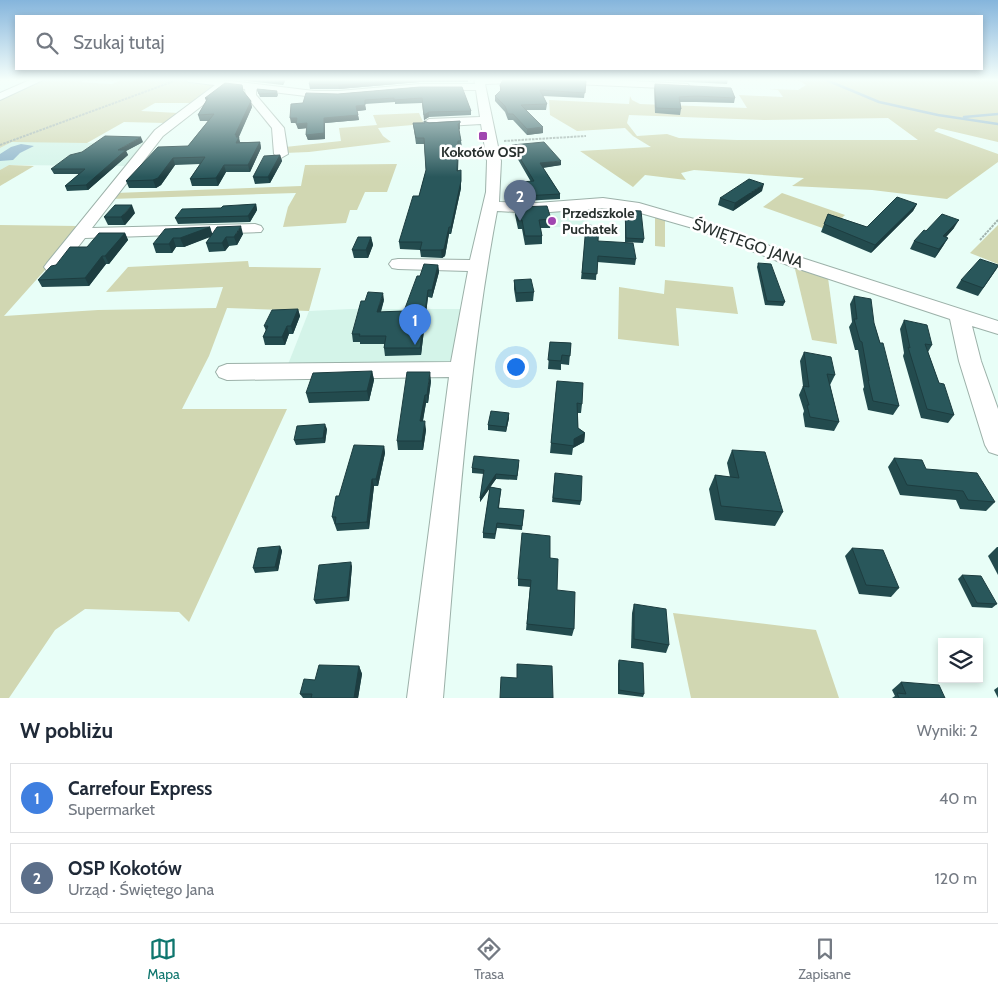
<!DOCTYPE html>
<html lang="pl">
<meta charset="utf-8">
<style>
:root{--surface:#fff;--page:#f2f2f3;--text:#1f2937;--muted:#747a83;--line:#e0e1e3;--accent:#0f766e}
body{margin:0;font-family:Cabin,sans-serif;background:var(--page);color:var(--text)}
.controls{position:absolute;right:15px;bottom:15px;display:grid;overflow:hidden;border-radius:0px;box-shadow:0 2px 8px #0003}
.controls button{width:45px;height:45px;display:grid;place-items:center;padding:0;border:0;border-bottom:1px solid var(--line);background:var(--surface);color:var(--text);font:25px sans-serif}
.you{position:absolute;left:515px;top:366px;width:18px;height:18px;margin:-12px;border:4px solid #fff;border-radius:50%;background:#1a73e8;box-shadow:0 0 0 8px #1a73e833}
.badge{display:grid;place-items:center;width:32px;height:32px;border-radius:50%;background:var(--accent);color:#fff;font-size:16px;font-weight:700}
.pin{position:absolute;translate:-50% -41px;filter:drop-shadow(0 1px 2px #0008)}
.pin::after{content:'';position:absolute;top:26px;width:18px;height:15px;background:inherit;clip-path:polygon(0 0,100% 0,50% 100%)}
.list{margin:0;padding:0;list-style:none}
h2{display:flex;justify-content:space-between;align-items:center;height:65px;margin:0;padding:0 20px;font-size:21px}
h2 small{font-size:16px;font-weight:400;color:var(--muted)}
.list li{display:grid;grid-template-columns:32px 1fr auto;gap:15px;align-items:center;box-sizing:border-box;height:70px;margin:0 10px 10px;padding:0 10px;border:1px solid var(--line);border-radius:0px}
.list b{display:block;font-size:19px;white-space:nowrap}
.list p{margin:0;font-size:16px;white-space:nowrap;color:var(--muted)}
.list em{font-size:16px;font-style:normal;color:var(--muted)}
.icon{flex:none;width:28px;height:28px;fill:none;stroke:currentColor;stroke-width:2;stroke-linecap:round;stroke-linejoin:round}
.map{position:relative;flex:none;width:998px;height:698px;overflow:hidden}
.search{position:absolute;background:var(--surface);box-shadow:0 2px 8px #0003;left:15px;right:15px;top:15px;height:55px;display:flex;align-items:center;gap:12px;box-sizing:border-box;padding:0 18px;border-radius:0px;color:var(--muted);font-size:19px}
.sheet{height:225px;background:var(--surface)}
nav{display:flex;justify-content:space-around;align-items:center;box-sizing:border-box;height:70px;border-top:1px solid var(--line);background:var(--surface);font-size:14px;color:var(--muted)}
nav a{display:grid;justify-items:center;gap:2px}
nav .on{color:var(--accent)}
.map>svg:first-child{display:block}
</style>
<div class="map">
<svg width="998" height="698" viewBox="0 0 998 698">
<rect width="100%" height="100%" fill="#e8fef7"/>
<g fill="#d4f4e9">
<polygon points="28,141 87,143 147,142 128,166 9,165 0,170 0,148 12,142"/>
<polygon points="587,211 589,217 586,224 580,226 518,229 550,212"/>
<polygon points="350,309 461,309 450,365 287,367 309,311"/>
</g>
<g fill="#d1d7b2" fill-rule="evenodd">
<polygon points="45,79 87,79 80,82 112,84 124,79 180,79 194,84 214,85 190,103 155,103 141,111 178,113 166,123 124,122 87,143 12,142 0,148 0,99"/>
<path d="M796 79H998V142L938 128 934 131 998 154V162L947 199 872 190 792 186 804 178 694 170 681 173 686 180 645 175 633 187 580 151 651 147 633 136 625 128 577 131 550 115 549 100 629 104 630 96 632 100 640 104 747 108 739 95 783 97 778 90 769 89 798 90 806 85ZM629 115 764 120 888 118 918 140H737L679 138 667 134 637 136 627 123Z"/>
<polygon points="419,113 424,124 378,128 383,136 391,142 309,152 284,153 285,147 341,141 339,128 377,125 373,115"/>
<polygon points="397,164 387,192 365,192 357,210 350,210 346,223 283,227 288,207 296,193 110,199 115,193 301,186 305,165"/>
<polygon points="9,165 34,166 0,186 0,170"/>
<polygon points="782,193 845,215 828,230 763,207"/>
<polygon points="655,215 665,218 665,247 655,246"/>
<polygon points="0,225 78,226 45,270 4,316 98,310 216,308 223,287 106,292 128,267 248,261 249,267 321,268 309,311 227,308 209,356 182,409 287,409 189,622 179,612 85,609 55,630 9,698 0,698"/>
<polygon points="998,225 998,264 970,253"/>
<polygon points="794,265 828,278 837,344 812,340"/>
<polygon points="665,280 733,287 738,314 676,308 679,346 618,339 619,287 664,294"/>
<polygon points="673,613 816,630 839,698 691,698"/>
</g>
<polygon fill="#90b6cb" points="21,144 34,146 20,153 13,160 0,161 0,154 11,147"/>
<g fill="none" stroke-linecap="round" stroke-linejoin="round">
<g stroke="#90b6cb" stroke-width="2.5">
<polyline points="824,79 879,102 938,115 998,124"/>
<polyline points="964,117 998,114"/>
</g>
<defs>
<g id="minor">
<polygon points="32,79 45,79 0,100 0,93"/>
<path d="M184 79H214L314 91H339L420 84H475L474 79H596L688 84 689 86 688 88 684 89 532 82 485 84 501 161 499 202 537 203 603 198 639 203 708 223 802 258 998 321V334L972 326 981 361 998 409V455L989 452 985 445 959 361 950 319 790 266 696 229 637 212 603 208 537 213 497 211C467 371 457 535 443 698H407L449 377 227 380 219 377 216 372 219 367 227 364 451 362 468 271 398 269 392 268 389 264 392 260 398 259 470 260 486 192 487 161 481 124 429 127 423 123 429 119 480 117 476 90H420L339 97H314L256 90V95L284 128 288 154 281 158 274 154 272 128 246 96 245 89 226 87 163 136 92 228 255 224 261 226 263 229 261 232 85 238 59 271 53 272 47 271 44 267 47 263 155 130 215 85 189 82Z"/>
</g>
</defs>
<use href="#minor" stroke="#9cb1a9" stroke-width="2"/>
<g stroke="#a1b2ad" stroke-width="2" stroke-dasharray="2.5 1" stroke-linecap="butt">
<polyline points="504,141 586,136"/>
<polyline points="0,145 177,80"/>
<polyline points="980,240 998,220"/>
</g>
<use href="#minor" fill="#fff" fill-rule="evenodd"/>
</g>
<g fill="#234b4e">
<polygon points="229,79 286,79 283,85"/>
<polygon points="311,79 468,79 468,82 420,82 339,89 310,89 309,84"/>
<polygon points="653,79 728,79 727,84 653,80"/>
<polygon points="586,81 584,98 543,96 547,104 546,110 526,110 543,133 527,135 513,120 508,120 505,112 495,101 495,96 500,91 500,85"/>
<polygon points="655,84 735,98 734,103 696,102 680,102 681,109 680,115 655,113 654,89"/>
<polygon points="420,87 471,111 471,115 429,117 424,120 422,103 395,104 395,102 365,104 366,110 357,111 359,120 325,123 325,139 308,140 306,135 307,128 298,129 297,123 291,123 303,103 338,94"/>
<polygon points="257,89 277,91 278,95 277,97 260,97"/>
<polygon points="244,92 252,107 239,137 240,142 260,142 261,148 250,172 226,172 218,186 192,186 190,179 200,164 175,165 161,185 156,188 129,188 126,181 188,146 208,121 200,121 198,115 206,101 205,98"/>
<polygon points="460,121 460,129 459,130 461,141 462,147 459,147 458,171 461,188 451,234 449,234 445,256 442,258 421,257 420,250 400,249 399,242 419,196 426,170 424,144 416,144 413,123"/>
<polygon points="143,142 126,151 128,155 88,190 67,191 65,186 79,174 54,174 51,169"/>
<polygon points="512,145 561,165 543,168 560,194 560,199 523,201 520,187 520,182 531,182 512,149"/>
<polygon points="280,155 282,161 270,183 255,184 253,177"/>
<polygon points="762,191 733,211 718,205 720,198"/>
<polygon points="256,204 257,210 250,222 178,224 175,218 221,208"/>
<polygon points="917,204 913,211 871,253 821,232 828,214 867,227"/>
<polygon points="516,207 551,219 550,228 540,228 542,236 542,244 525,245 522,229 518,229 515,215"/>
<polygon points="625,210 644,239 643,243 625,242"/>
<polygon points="135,213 125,225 108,225 104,217"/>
<polygon points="210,227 212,234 243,234 237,245 229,246 225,251 209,252 206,243 211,236 184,247 176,247 172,253 156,253 153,244"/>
<polygon points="954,228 946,237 948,238 943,246 935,258 910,249 914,241 926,231"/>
<polygon points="586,231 598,241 636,259 635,265 597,262 596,280 581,279"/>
<polygon points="125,233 128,240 109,264 106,264 89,286 42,287 38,280 56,265 87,247"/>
<polygon points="371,237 373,245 368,258 354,258 352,250"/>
<polygon points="758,263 785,302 783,306 765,305 757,267"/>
<polygon points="438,265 439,272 432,298 428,297 421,355 385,356 384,348 384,344 360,344 360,342 353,342 352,334 384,300 381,312 404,311 420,276"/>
<polygon points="998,267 978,296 956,288 961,280"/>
<polygon points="514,280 534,292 533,301 516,302 514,289"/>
<polygon points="854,296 874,323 899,406 893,415 868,410 863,389 864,387 858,350 855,350 849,327 852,322 850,304"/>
<polygon points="298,309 300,316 293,334 289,334 285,345 265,345 263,337 266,331 264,326"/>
<polygon points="904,320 932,345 928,352 939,383 954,415 948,423 921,418 903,356 904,353 900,329"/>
<polygon points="550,342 571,343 569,365 561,364 561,370 548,369"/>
<polygon points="804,352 835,375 830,385 839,422 834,431 805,427 803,414 804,411 799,395 803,386 800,361"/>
<polygon points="372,371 374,380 369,401 309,403 306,393"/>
<polygon points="431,381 428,403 426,403 423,421 426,430 423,450 398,450 397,441"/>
<polygon points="557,381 582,404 581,413 578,413 578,428 585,433 584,442 573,448 572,455 550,453"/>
<polygon points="509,418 506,432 488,430 488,425"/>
<polygon points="327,429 325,443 296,445 294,440"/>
<polygon points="384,446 385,453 378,486 374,486 369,529 337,531 332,517 339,496"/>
<polygon points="732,450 783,512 775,526 715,520 709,489 715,475 730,477 727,463"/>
<polygon points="894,458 926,469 995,502 986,511 960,509 956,500 900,495 888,467"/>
<polygon points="519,464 517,480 496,479 490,487 501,489 499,508 524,510 522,530 497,528 495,539 483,538 483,533 490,488 480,502 480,498 484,474 472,473 472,468"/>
<polygon points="555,473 581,501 580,505 552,502"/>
<polygon points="280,546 282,551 278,571 255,573 253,568"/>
<polygon points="997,547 998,547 998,575 988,556"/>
<polygon points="852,548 899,588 891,597 859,594 845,556"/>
<polygon points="550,558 557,590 574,629 572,636 526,630 530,587 518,586 518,579"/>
<polygon points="352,566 349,601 316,604 314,600"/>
<polygon points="962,575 997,604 992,608 972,607 958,579"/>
<polygon points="634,604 669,645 666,653 631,648 632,613"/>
<polygon points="619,660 644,694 643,697 618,694 618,664"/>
<polygon points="359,666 362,674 358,698 303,698 300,694 315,680"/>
<polygon points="901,682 945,698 892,698 895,696 892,690"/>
<polygon points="998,687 998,698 994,690"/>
</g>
<g fill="#1d3d40">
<polygon points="283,79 286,79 283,85 282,81"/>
<polygon points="410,79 420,79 420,82 339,89 338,85"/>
<polygon points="251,101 252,107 238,138 241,144 238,149 235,135"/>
<polygon points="365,105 366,110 357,111 356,106"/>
<polygon points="429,112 429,117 424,120 424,115"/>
<polygon points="358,115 359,120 325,123 325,139 308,140 306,135 324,118"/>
<polygon points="290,118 297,118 298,123 291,123"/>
<polygon points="307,123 308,128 298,129 296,124"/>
<polygon points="543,127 543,133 527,135 527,129"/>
<polygon points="141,137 143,142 126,151 128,155 88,190 86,185 118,150"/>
<polygon points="260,142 261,148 250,172 248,165"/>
<polygon points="280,155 282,161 270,183 268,177"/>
<polygon points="173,158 175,165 161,185 156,188 153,180"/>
<polygon points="561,161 561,165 540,168 540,163"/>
<polygon points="224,165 226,172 218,186 216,178"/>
<polygon points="461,170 461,188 451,234 451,227"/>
<polygon points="764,184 762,191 733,211 735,203"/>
<polygon points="256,204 257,210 250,222 248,216"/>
<polygon points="917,204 913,211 871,253 875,245"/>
<polygon points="132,205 135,213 125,225 121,217"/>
<polygon points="959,220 954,228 939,245 943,236"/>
<polygon points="241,226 243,234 237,245 234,237"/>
<polygon points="210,227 213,236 184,247 180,238"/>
<polygon points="449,227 449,234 445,256 442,258 441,250"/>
<polygon points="125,233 128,240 109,264 105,256"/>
<polygon points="226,237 229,246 225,251 222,243"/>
<polygon points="371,237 373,245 368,258 366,250"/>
<polygon points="173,238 176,247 172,253 169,244"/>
<polygon points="948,238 943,246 935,258 939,249"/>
<polygon points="102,256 106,264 89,286 85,278"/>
<polygon points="438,265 439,272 432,298 432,290"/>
<polygon points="428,290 428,297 421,355 420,348"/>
<polygon points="383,293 384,300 378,319 377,312"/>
<polygon points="298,309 300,316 293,334 291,326"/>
<polygon points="287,326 289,334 285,345 282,337"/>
<polygon points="372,371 374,380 369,401 367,391"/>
<polygon points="430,372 431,381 428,403 427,395"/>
<polygon points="425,395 426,403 421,430 420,421"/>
<polygon points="509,413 509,418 506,432 506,427"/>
<polygon points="425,421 426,430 423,450 422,441"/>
<polygon points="325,424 327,429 325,443 323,438"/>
<polygon points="585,433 584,442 573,448 574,439"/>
<polygon points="384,446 385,453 378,486 376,479"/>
<polygon points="496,474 496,479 480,502 480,498"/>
<polygon points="372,479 374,486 369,529 367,522"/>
<polygon points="280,546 282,551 278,571 275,567"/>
<polygon points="351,562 352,566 349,601 347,597"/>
<polygon points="359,666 362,674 358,698 354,698"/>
</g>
<g fill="#29575b" stroke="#1d3d40">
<polygon points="265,79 283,79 282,81"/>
<polygon points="311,79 410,79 338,85 309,84"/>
<polygon points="537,79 586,81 585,93 540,90 547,104 521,105 543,127 527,129 513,114 508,114 505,106 495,96 501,90 500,85 503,80"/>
<polygon points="225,83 242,85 243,91 251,101 235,135 237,135 236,137 239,137 236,143 260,142 248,165 224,165 216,178 190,179 205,157 173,158 158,178 153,180 126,181 158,147 188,146 214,114 198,115 208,98 205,98"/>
<polygon points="655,84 731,88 735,98 697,96 679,97 681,109 656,108"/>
<polygon points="420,87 462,87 471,111 429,112 424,115 422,98 394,100 394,98 365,100 365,105 356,106 358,115 324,118 324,133 306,135 307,123 296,124 297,118 290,118 291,104 303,103 306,93 338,94"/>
<polygon points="257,89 277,91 276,93 259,94"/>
<polygon points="424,121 429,123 460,121 460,123 458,124 461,141 458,141 457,171 461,170 461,181 451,227 449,227 444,249 441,250 420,250 422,242 399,242 413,196 419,196 426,170 424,138 416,138 413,123 425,123"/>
<polygon points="105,136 141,137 118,150 126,150 86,185 65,186 85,169 51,169 70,155 82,152"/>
<polygon points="544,142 561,161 540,163 560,194 523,196 520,182 534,181 512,145"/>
<polygon points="280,155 268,177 253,177 264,156"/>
<polygon points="749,179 764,184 735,203 720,198"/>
<polygon points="897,197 917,204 875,245 824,224 828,214 867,227"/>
<polygon points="256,204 248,216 175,218 182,209 221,208 223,206"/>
<polygon points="115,205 132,205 121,217 104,217"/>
<polygon points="547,206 551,219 539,220 542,236 525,236 522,220 518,221 516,207"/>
<polygon points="625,210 641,211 644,239 626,238"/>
<polygon points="942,214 959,220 943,236 948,238 939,249 914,241 924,230 926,231"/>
<polygon points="586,225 599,226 598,241 633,243 636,259 598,256 597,274 582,273"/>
<polygon points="241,226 234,237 226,237 222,243 206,243 217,227"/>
<polygon points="210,227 180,238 173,238 169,244 153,244 165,229"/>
<polygon points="99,233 125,233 105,256 102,256 85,278 38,280 51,266 56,265 70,247 87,247"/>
<polygon points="358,237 371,237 366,250 352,250"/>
<polygon points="980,259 998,265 998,266 983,288 961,280"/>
<polygon points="758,263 771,264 785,302 767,301"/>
<polygon points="424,264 438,265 432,290 428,290 420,348 384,348 386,336 359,336 360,334 352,334 361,301 365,301 368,292 383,293 377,312 404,311 417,276 420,276"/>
<polygon points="531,279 534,292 516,293 514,280"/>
<polygon points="854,296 871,299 874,323 880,343 883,343 899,406 873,401 868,380 869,381 862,342 860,341 854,319 857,319"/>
<polygon points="298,309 291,326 287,326 282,337 263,337 268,326 264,326 272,310"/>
<polygon points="904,320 927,325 932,345 925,344 939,383 944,384 954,415 927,409 908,347 910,348"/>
<polygon points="550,342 571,343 570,356 562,355 561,361 548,360"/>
<polygon points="804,352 831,357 835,375 827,374 839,422 810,417 807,405 809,405 803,386 809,387"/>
<polygon points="372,371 367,391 306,393 313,373"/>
<polygon points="407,372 430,372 427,395 425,395 420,421 425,421 422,441 397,441"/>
<polygon points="557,381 583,383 582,404 577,403 578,428 585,433 574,439 574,446 551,443"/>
<polygon points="491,411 509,413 506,427 488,425"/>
<polygon points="325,424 323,438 294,440 297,426"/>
<polygon points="354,445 384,446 376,479 372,479 367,522 335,524 336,517 332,517 336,496 339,496"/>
<polygon points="732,450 765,452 783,512 721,506 715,475 739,478"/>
<polygon points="474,456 519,460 517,476 496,474 480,498 484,470 472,468"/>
<polygon points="894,458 922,460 926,469 977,473 995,502 968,500 963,491 907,485"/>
<polygon points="555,473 582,476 581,501 553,498"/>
<polygon points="490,487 501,489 498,508 524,510 522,526 497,523 495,534 483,533"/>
<polygon points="522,533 550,536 550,558 558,559 557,590 575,592 574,629 527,624 531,580 518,579"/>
<polygon points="280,546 275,567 253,568 258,548"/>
<polygon points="852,548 883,550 899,588 866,585"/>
<polygon points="351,562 347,597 314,600 319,565"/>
<polygon points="962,575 981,576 997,604 977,603"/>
<polygon points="634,604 666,609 669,645 634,639"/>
<polygon points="619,660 643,663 644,694 619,690"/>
<polygon points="517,664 552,666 553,698 500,698 501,677 517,678"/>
<polygon points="319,665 359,666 354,698 311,698 312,694 300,694 304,679 315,680"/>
<polygon points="901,682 939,685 945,698 899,698 897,693 906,694"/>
</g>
<linearGradient id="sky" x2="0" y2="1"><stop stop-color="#85b5dc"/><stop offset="0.45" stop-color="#f5fffb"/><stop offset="1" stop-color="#f5fffb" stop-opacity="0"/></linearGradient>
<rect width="998" height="177" fill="url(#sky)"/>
<g fill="#a146b0" stroke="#fff" stroke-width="2">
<rect x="478" y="131" width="10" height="10" rx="2.5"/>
<circle cx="552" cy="221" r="5"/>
</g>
<g text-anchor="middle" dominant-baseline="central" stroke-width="5" stroke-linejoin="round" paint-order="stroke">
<g font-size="14" font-weight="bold" fill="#29312f" stroke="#fff">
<text x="483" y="152">Kokotów OSP</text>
<text x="562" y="213" text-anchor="start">Przedszkole<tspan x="562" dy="16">Puchatek</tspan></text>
</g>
<g font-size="16" fill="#29312f" stroke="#fff">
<text transform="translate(748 243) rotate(20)">ŚWIĘTEGO JANA</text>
</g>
</g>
</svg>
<div class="controls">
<button><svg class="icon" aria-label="layers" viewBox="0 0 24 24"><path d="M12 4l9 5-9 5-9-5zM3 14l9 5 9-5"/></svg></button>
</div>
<div class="you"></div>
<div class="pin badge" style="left:415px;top:345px;background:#3f7fe0">1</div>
<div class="pin badge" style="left:520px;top:221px;background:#5c6f8a">2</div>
<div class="search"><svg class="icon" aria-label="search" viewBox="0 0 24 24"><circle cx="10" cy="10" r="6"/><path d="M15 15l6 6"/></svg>Szukaj tutaj</div>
</div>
<section class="sheet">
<h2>W pobliżu<small>Wyniki: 2</small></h2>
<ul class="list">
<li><span class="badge" style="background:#3f7fe0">1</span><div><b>Carrefour Express</b><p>Supermarket</p></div><em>40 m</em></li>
<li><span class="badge" style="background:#5c6f8a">2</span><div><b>OSP Kokotów</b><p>Urząd · Świętego Jana</p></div><em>120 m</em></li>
</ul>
</section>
<nav>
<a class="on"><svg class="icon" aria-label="map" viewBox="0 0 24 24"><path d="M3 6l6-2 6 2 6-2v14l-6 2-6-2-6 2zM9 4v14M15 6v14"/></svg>Mapa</a>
<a><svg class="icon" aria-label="directions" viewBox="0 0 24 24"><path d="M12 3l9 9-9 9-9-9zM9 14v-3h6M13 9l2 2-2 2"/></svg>Trasa</a>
<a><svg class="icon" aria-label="saved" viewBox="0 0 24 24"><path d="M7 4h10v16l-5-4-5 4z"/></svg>Zapisane</a>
</nav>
